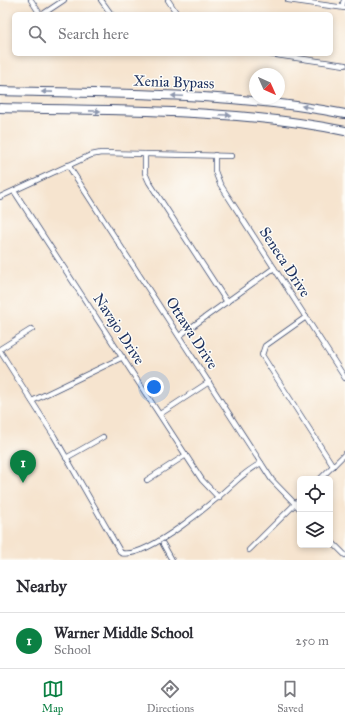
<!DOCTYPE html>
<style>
:root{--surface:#fff;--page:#f7f7f7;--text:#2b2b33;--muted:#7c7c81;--line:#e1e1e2;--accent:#0b8043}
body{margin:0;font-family:"IM FELL Great Primer",serif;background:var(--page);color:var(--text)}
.controls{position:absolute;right:12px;bottom:12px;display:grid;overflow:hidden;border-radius:6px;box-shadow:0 2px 6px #0003}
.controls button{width:36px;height:36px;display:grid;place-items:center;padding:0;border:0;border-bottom:1px solid var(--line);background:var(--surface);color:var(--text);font:20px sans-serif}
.compass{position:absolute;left:249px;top:68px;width:36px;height:36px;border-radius:50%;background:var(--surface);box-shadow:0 2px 6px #0003;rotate:135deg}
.you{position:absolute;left:154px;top:387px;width:14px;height:14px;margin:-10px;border:3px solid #fff;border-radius:50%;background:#1a73e8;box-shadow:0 0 0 6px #1a73e833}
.badge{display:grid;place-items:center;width:26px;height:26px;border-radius:50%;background:var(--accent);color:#fff;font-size:13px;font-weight:700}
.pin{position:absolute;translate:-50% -33px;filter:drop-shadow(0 1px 2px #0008)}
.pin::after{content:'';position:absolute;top:21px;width:14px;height:12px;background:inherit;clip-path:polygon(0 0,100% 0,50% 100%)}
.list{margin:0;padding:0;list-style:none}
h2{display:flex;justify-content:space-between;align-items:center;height:52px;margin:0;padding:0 16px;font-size:17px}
h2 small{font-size:13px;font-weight:400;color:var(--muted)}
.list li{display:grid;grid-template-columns:26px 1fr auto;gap:12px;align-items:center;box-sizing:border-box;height:56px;padding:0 16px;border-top:1px solid var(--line)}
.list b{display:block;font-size:15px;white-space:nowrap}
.list p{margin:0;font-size:13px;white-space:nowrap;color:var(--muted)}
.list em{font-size:13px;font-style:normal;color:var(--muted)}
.icon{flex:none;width:22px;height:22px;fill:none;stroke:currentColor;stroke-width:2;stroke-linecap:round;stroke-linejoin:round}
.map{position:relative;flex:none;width:345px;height:560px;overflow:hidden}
.search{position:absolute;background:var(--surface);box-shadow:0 2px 6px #0003;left:12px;right:12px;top:12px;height:44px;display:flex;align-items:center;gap:10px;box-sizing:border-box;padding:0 14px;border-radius:6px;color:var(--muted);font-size:15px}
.sheet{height:108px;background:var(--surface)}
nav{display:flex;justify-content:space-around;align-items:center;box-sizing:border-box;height:56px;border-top:1px solid var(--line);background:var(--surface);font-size:11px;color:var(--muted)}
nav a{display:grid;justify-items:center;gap:2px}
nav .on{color:var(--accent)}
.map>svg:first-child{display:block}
</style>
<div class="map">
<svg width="345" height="560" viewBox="0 0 345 560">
<rect width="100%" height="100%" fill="#fdfcf7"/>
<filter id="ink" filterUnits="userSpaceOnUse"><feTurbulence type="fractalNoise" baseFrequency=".025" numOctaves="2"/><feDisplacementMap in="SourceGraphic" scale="8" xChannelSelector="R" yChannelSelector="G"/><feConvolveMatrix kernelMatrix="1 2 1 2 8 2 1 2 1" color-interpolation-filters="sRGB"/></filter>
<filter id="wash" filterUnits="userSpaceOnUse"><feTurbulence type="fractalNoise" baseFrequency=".012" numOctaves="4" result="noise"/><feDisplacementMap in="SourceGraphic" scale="16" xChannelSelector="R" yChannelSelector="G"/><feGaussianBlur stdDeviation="0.9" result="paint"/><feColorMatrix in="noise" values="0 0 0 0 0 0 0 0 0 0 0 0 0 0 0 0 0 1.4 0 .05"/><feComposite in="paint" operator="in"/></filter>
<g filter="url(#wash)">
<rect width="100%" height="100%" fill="#f6e4cf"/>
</g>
<g filter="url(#ink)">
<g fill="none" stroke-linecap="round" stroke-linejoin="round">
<defs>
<g id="minor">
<polyline points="31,0 40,14"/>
<polyline points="101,0 111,14"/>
<polyline points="168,0 177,14"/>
<polyline points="288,0 345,8"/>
<polyline points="342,7 344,0"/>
<polyline points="43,14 64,0"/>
<polyline points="269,54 345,65"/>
<polyline points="145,154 145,173 149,182 227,302"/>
<polyline points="215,155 215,171 220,184 345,378"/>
<polyline points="68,165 272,480 300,509"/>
<polyline points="14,191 202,480 219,498"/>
<polyline points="0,197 91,155 101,153 231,156"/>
<polyline points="306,317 265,346 262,355 333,466"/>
<polyline points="179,336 274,268"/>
<polyline points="0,349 32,329"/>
<path d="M0 351 54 436 121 553C147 560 218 498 236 481 244 474 252 468 261 463"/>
<polyline points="32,401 123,357"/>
<polyline points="160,414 209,382"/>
<polyline points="66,458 103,437"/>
<polyline points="320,479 345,454"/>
<polyline points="147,480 186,455"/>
<polyline points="330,540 345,555"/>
<polyline points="163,544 172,560"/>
<polyline points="249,550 300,499"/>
</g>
<g id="motorway">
<path d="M0 91C115 94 232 92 345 114"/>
<path d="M0 108C115 111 232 108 345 131"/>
</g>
</defs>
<use href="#minor" stroke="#3c4a6f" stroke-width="6"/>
<use href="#motorway" stroke="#3c4a6f" stroke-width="10"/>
<use href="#minor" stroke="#fff" stroke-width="4.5"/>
<use href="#motorway" stroke="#fff" stroke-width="8"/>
</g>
<defs><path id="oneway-solid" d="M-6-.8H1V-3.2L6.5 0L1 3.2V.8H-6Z"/></defs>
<g fill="#8d97ae">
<use href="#oneway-solid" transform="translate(47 92) rotate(-179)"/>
<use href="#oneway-solid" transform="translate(177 96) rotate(-178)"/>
<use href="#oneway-solid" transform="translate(307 107) rotate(-170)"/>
<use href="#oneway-solid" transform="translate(95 111) rotate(1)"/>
<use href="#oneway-solid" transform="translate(225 115) rotate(3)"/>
</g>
</g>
<g text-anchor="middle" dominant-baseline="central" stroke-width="3" stroke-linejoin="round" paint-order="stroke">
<g font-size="15" fill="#1b2f5e" stroke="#fdfcf7">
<text transform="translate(174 82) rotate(2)">Xenia Bypass</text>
<text transform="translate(285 262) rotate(57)">Seneca Drive</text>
<text transform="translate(119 329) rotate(57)">Navajo Drive</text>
<text transform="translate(192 333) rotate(57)">Ottawa Drive</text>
</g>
</g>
</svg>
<div class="controls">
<button><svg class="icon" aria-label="locate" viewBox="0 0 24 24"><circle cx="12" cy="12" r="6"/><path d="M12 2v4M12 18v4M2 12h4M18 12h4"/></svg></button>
<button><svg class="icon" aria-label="layers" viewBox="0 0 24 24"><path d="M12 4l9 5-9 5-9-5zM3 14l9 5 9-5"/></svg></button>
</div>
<svg class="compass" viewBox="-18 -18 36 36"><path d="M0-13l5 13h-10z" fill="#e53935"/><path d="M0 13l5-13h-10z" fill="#7c7c81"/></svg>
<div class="you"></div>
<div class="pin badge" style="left:23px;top:483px">1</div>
<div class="search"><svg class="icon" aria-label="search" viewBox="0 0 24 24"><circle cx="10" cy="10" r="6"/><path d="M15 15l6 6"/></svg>Search here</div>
</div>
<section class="sheet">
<h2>Nearby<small></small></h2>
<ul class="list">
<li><span class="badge">1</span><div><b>Warner Middle School</b><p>School</p></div><em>250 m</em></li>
</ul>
</section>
<nav>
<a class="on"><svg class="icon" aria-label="map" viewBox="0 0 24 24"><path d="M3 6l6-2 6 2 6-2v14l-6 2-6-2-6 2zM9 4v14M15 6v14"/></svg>Map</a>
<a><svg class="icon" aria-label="directions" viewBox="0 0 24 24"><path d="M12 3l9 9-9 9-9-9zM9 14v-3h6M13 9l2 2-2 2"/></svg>Directions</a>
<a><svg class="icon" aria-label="saved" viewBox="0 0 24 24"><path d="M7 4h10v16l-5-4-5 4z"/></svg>Saved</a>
</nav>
